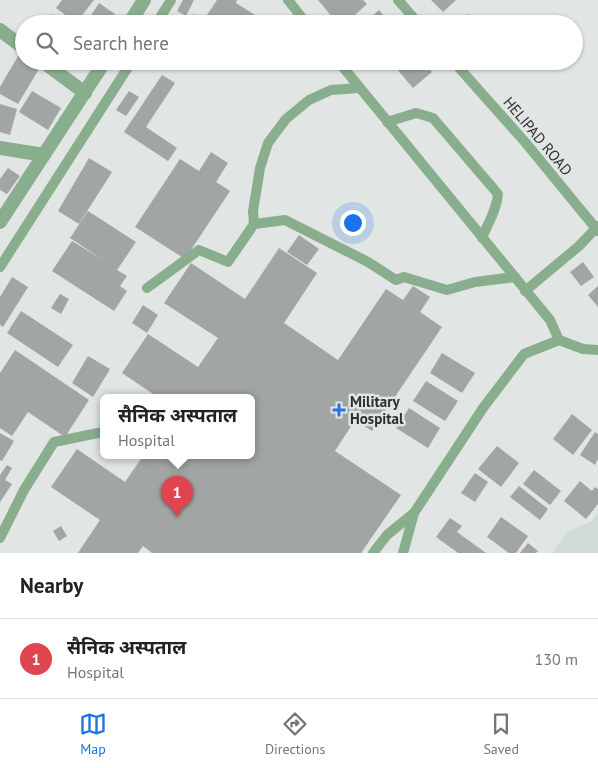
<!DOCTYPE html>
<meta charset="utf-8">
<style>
:root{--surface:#fff;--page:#f6f6f6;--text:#202124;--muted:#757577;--line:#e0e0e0;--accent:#1a73e8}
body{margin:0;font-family:"PT Sans","Noto Sans Devanagari",sans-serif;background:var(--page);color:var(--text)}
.you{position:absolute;left:352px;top:222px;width:18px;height:18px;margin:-12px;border:4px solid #fff;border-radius:50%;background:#1a73e8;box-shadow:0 0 0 8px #1a73e833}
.badge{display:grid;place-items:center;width:32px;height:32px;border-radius:50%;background:var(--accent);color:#fff;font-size:16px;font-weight:700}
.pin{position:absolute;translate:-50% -41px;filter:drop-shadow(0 1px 2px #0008)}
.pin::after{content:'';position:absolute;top:26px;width:18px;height:15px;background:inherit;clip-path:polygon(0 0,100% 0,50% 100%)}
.popup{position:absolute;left:100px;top:394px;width:155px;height:65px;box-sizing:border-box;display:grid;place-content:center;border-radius:8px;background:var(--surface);filter:drop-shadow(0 1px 4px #0005);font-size:16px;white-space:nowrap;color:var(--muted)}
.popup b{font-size:19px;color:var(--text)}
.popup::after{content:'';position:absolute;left:50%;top:100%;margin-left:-10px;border:10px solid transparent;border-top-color:var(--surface)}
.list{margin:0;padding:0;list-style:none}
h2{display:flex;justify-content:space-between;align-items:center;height:65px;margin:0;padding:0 20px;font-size:21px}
h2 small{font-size:16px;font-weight:400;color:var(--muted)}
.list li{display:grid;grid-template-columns:32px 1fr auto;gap:15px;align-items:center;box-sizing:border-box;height:80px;padding:0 20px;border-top:1px solid var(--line)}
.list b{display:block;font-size:19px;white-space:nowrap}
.list p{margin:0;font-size:16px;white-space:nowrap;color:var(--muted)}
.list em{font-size:16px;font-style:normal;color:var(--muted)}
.icon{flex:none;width:28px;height:28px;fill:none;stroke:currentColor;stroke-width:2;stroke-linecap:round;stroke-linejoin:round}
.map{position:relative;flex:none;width:598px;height:553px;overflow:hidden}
.search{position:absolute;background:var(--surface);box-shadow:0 1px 4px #0004;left:15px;right:15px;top:15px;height:55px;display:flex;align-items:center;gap:12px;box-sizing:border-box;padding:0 18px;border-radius:28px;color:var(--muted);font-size:19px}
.sheet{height:145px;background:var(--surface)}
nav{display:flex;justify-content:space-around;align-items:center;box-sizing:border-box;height:70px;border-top:1px solid var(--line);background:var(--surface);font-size:14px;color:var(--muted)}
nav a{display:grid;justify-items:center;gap:2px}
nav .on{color:var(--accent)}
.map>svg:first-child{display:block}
</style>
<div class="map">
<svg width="598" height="553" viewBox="0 0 598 553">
<rect width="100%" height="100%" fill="#e1e5e3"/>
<polygon fill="#d0dbd6" points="598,512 598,553 552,553 566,533 592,521"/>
<g fill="#a1a5a4">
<polygon points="62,0 94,0 76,23 56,8"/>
<polygon points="183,0 194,0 186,16 177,11"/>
<polygon points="217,0 237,0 236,3 255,15 250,24 187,24 193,14 203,21"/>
<polygon points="318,0 363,0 367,4 345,24 338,24"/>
<polygon points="431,0 456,0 443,12"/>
<polygon points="99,3 115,14 108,24 94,24 88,20"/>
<polygon points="379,10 391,24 363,24"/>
<polygon points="53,14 68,24 46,24"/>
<polygon points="469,14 476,21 480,17 487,24 458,24"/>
<polygon points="18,56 39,69 18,104 0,94 0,87"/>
<polygon points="390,61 423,61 432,72 413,88"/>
<polygon points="162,75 175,83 146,127 177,148 168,161 124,132"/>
<polygon points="32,91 61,108 48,130 19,112"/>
<polygon points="129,91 139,97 126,116 116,110"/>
<polygon points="0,104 17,109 10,135 0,132"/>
<polygon points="211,152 228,163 216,182 230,191 185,259 135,227 180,159 199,171"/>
<polygon points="89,158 112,172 79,224 58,211"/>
<polygon points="8,168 20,176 7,194 0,190 0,179"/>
<polygon points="88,211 136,242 117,270 127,276 120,286 127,291 114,311 52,271 72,241 103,260 70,238"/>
<polygon points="299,235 319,249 307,265 287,252"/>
<polygon points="279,248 317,273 284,323 338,360 386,289 403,300 413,286 430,297 420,312 442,327 372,431 355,420 335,451 401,495 361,553 152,553 143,546 138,553 78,553 100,520 51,487 77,449 125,482 143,456 251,456 251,398 159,398 122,373 148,334 198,367 218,338 164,303 191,263 245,299"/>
<polygon points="583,262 594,277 581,286 570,272"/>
<polygon points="12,277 28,287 3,327 0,325 0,297"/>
<polygon points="598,286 598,307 588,295"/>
<polygon points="60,294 69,299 61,314 51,308"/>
<polygon points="143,305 158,315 147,333 132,323"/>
<polygon points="21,311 73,345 58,367 7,333"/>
<polygon points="15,350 89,400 65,437 28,412 12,436 0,428 0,373"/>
<polygon points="442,353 475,373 462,393 430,373"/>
<polygon points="88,356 110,369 93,397 72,383"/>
<polygon points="426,381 458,401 445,421 413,401"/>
<polygon points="409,408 440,428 428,448 396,428"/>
<polygon points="572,414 592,430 573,455 553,439"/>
<polygon points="595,432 598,434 598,459 595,465 580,455"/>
<polygon points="0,433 14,441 2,461 0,460"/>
<polygon points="497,446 519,463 501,487 478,469"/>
<polygon points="7,465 12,468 5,480 12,484 0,502 0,475"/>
<polygon points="534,470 561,491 550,505 523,484"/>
<polygon points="475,473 488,482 475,502 461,493"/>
<polygon points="580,481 592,491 595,487 598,489 598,504 586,519 564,501"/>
<polygon points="519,486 548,509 540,520 510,497"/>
<polygon points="501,517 528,536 516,553 509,553 487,537"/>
<polygon points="450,518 462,526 457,532 486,553 458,553 436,537"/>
<polygon points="61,526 67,536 59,541 53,531"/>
<polygon points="528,543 538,551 536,553 520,553"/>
</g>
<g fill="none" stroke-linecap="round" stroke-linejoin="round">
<g stroke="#89ae8d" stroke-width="10">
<polyline points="288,0 307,24"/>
<polyline points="398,0 419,24"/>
<polyline points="156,24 171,0"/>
<polyline points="338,61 550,320 559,340 583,349 598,350"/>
<polyline points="453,61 525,142 598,231"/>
<polyline points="359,88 331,90 309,100 286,119 268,143 260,168 253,211 254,224 285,220 368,262 396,280 404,277 447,290 475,282 515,277"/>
<path d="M387 122 416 113 433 118 498 194C497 209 488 223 482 238"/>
<polyline points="0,267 132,61"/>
<polyline points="147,288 199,250 228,262 254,224"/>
<polyline points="525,291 579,246 598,226"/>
<polyline points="0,538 24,490 54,442 103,432"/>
<polyline points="373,553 387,535 414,513"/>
<polyline points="403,553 414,513 483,408 524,354 559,340"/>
</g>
<g stroke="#89ae8d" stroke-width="14">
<polyline points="129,24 144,0"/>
<polyline points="0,30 24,48"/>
<polyline points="42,61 85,93"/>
<polyline points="0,148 44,155"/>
<polyline points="0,222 105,61"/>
</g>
</g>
<path fill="#2875e0" stroke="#e1e5e3" stroke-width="2" d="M336.5 402.5h5v5h5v5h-5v5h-5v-5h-5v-5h5z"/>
<g text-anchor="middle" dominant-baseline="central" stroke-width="5" stroke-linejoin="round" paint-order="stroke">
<g font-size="15" fill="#2e302f" stroke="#e1e5e3">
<text transform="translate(538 136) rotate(50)">HELIPAD ROAD</text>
</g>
<g font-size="15" font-weight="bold" fill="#2e302f" stroke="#e1e5e3" text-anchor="start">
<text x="350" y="401">Military<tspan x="350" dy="17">Hospital</tspan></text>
</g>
</g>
</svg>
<div class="you"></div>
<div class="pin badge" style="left:177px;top:517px;background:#e0444e">1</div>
<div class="popup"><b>सैनिक अस्पताल</b>Hospital</div>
<div class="search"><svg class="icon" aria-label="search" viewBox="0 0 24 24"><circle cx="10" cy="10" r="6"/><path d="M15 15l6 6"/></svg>Search here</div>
</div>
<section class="sheet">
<h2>Nearby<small></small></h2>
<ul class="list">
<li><span class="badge" style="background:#e0444e">1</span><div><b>सैनिक अस्पताल</b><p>Hospital</p></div><em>130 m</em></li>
</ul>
</section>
<nav>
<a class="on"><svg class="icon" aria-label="map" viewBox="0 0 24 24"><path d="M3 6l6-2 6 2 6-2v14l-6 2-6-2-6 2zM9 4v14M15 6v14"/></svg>Map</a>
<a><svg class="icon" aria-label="directions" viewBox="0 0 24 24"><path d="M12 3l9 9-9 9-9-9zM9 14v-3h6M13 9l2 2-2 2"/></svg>Directions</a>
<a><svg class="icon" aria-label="saved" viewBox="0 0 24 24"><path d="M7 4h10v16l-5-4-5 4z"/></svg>Saved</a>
</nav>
